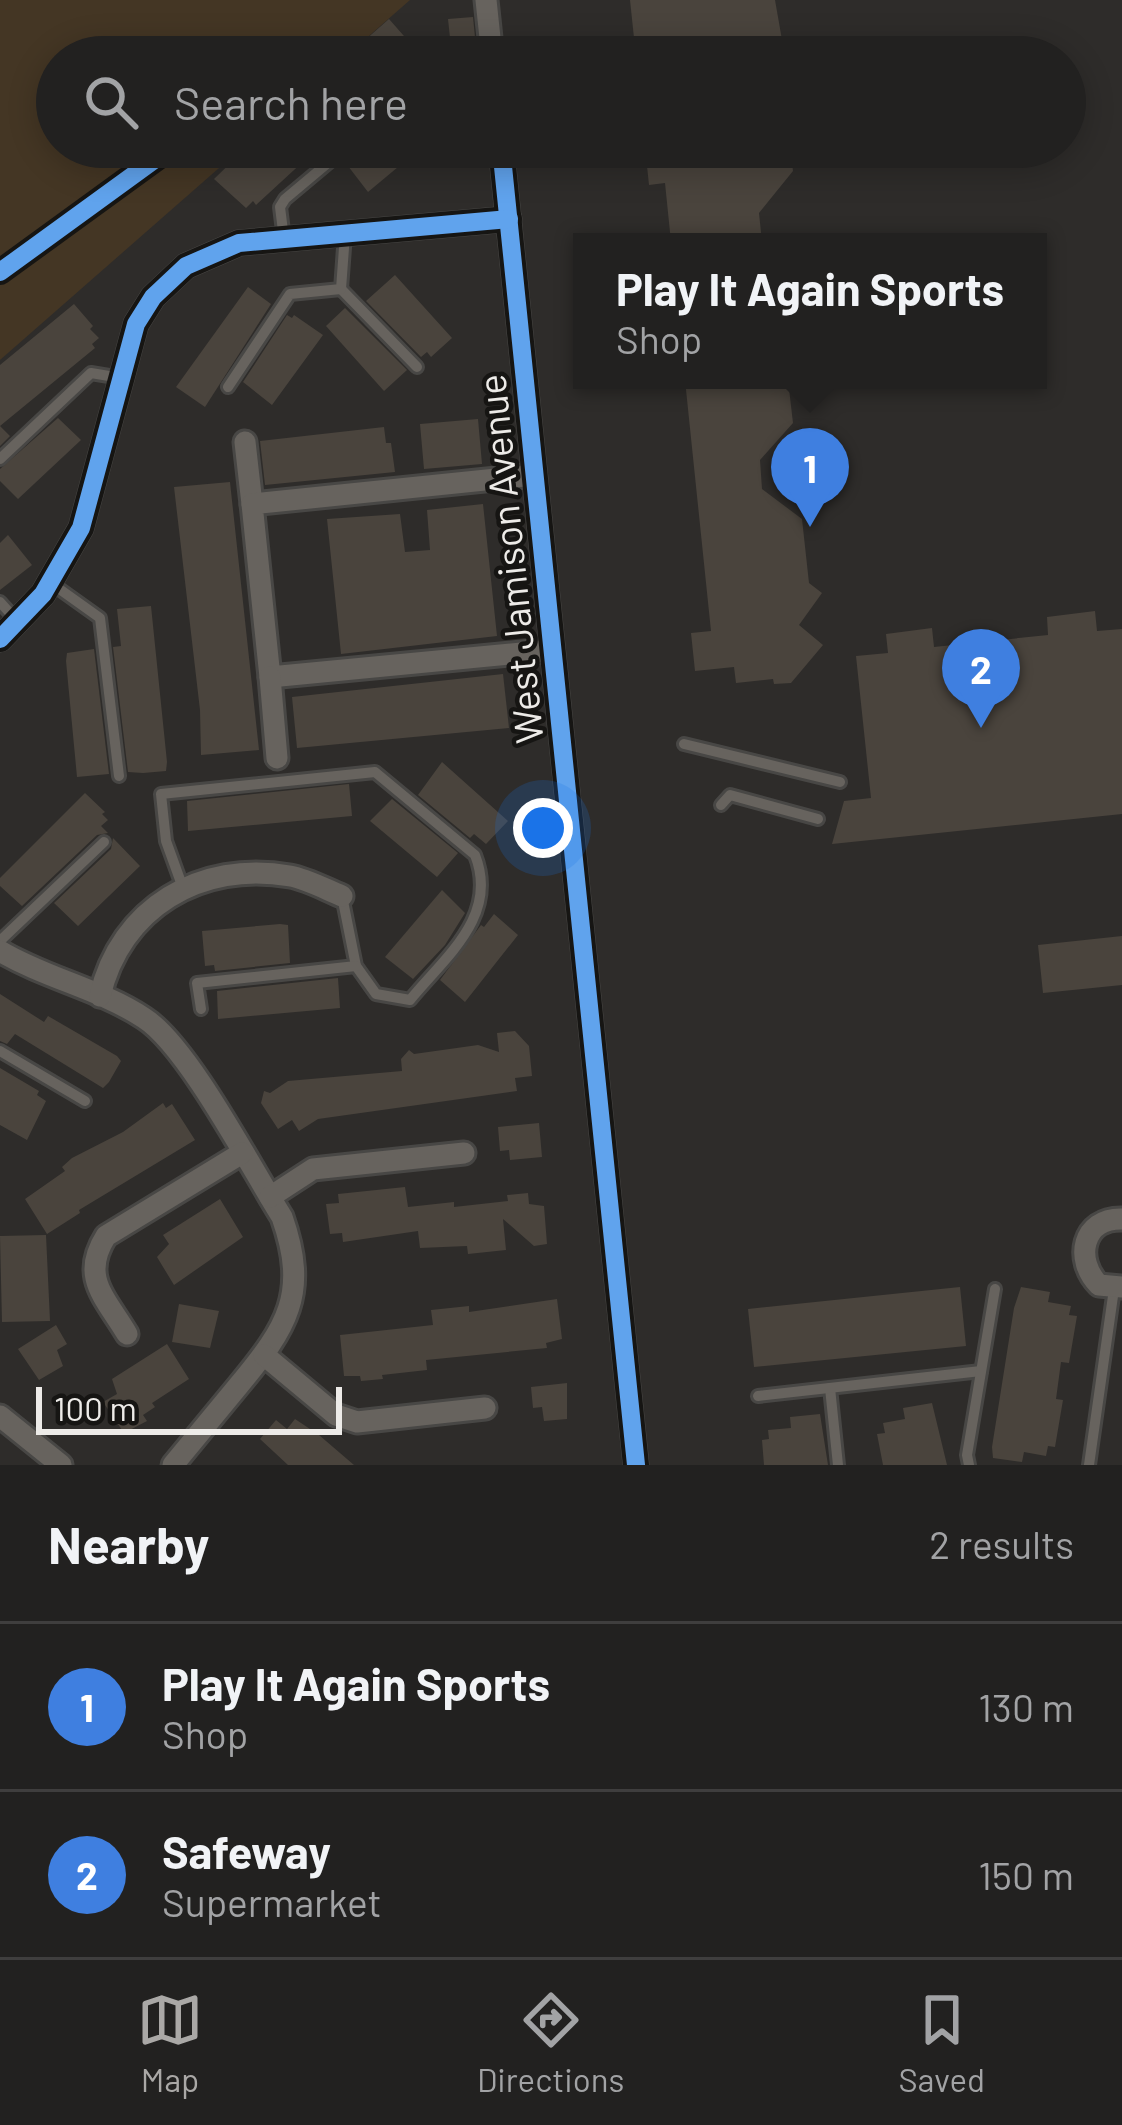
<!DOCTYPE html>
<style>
:root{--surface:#222120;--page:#2a2929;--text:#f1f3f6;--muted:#a2a3a5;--line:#3f3e3e;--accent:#aaa8a6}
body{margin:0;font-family:Barlow,sans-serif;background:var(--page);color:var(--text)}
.scale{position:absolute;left:36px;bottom:30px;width:306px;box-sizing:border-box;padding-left:12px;border:6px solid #edebe8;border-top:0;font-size:33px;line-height:42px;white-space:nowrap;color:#edebe8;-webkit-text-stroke:9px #161513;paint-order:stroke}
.you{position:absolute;left:543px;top:828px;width:42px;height:42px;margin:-30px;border:9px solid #fff;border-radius:50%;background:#1a73e8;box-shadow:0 0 0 18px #1a73e833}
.badge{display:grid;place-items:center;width:78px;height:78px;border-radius:50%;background:var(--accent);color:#fff;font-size:39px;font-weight:700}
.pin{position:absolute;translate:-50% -99px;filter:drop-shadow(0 3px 6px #0008)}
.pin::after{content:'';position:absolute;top:63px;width:42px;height:36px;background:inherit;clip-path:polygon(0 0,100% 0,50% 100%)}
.popup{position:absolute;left:573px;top:233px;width:474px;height:156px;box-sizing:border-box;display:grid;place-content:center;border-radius:0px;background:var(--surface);filter:drop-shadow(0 3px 9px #0005);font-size:39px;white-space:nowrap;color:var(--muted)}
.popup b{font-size:45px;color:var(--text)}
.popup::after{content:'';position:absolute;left:50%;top:100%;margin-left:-24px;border:24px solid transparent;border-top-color:var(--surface)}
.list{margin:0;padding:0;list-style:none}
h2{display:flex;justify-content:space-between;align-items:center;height:156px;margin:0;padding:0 48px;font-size:51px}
h2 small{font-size:39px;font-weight:400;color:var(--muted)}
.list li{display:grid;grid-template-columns:78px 1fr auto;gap:36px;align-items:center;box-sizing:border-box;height:168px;padding:0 48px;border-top:3px solid var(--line)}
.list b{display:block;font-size:45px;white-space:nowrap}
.list p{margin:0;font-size:39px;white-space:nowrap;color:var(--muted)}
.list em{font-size:39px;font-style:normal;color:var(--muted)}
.icon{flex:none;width:66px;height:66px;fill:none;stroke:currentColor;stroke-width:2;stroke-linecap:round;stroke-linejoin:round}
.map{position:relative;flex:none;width:1122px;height:1465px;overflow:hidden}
.search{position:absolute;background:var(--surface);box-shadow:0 6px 30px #0003;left:36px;right:36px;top:36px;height:132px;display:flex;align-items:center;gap:30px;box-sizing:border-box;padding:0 42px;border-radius:66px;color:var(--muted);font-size:45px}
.sheet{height:492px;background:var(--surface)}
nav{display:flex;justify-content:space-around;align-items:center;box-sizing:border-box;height:168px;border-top:3px solid var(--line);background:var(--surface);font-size:33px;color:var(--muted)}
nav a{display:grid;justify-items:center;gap:6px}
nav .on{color:var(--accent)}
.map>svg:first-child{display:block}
</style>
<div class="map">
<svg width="1122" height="1465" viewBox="0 0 1122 1465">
<rect width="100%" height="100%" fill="#2e2c2a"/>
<polygon fill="#443624" points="0,0 410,0 345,57 57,57 57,147 243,147 0,360"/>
<g fill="#4a443d">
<polygon points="630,0 775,0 785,57 636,57"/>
<polygon points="473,17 477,57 452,57 448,19"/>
<polygon points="389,19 411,44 409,46 418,57 364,57 356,48"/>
<polygon points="247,147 319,147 256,205 253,201 246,208 214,179"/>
<polygon points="369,147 422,147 368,192 348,166"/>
<polygon points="645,147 790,147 793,171 759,213 762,242 671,242 665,183 649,185"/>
<polygon points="395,275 452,338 431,357 427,352 421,357 366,301"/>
<polygon points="248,287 271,304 205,407 176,387"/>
<polygon points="74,304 93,326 90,329 99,338 92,344 95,348 0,426 10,436 0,446 0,365"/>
<polygon points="345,308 407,370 384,391 326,326"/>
<polygon points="287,315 292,318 294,315 323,335 272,405 243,382"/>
<polygon points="685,380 788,380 793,423 760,460 762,489 802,519 809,583 822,593 799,625 823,645 791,683 774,684 773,679 736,683 734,667 695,671 691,633 711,631"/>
<polygon points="58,418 81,440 18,499 0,481 0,469"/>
<polygon points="478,419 482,464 424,469 420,424"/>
<polygon points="384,427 386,443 391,443 395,472 265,485 260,441"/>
<polygon points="230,482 259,750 201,755 200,710 174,487"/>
<polygon points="483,504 497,636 341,654 327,519 400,514 405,552 430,550 427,510"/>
<polygon points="8,535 32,565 0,590 0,543"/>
<polygon points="151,606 167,762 166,771 143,773 128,772 113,647 121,646 117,609"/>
<polygon points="1095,611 1097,631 1122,629 1122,814 832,844 844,801 871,798 856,656 888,653 886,634 932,628 934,647 1048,635 1047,617"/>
<polygon points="94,649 109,774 77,777 66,661 67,653"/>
<polygon points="503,674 509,728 297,748 292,697"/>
<polygon points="442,762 508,821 486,844 474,834 470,838 418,795"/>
<polygon points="349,784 352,816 188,831 187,801"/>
<polygon points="85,793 105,812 102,814 108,820 101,826 108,833 97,835 22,906 0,886 0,878"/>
<polygon points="392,799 458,853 437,877 370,821"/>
<polygon points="113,838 140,866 78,926 54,903 111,849"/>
<polygon points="442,890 465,913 445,945 413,979 385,957"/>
<polygon points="494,914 518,935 465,1002 440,980 481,925 484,927"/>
<polygon points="280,924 288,925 290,963 215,971 214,965 205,966 202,931"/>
<polygon points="1122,936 1122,985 1043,993 1038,945"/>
<polygon points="338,978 340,1008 218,1019 217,991"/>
<polygon points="0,994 44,1022 48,1016 117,1056 121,1061 109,1082 103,1088 15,1034 7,1044 0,1041"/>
<polygon points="515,1031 529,1046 532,1076 515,1078 517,1091 318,1119 299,1131 292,1120 278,1129 261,1103 264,1091 270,1093 288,1081 402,1071 401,1059 409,1050 414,1054 478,1045 499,1052 497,1033"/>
<polygon points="0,1068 39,1091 37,1095 46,1101 27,1140 0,1125"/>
<polygon points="163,1103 166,1108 172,1104 195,1140 79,1210 80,1213 47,1234 25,1199 65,1171 62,1167 72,1158 123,1132"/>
<polygon points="539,1123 542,1157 510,1160 509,1150 500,1151 498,1127"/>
<polygon points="405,1187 408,1207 454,1202 454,1207 508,1201 507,1195 528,1193 529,1204 544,1206 547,1244 534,1246 503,1219 506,1250 468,1254 467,1246 420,1248 418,1231 343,1242 342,1233 330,1234 326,1204 339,1203 338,1194"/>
<polygon points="220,1199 243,1237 174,1285 157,1257 169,1244 163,1235"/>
<polygon points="46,1235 50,1321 2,1322 0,1236"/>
<polygon points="960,1287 966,1346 754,1367 748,1309"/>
<polygon points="1021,1287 1050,1292 1048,1302 1071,1306 1069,1315 1077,1316 1069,1363 1061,1362 1056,1399 1063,1400 1055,1447 1048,1446 1046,1456 1024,1452 1022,1462 993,1458 992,1447 1014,1308"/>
<polygon points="557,1299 562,1339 546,1343 547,1348 426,1360 427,1370 382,1375 383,1379 361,1381 360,1376 344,1376 340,1335 433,1325 431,1310 469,1306 469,1312"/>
<polygon points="179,1304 219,1311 210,1348 172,1342"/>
<polygon points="56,1325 67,1344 57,1350 63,1366 39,1380 18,1349"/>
<polygon points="167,1344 189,1379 152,1403 155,1407 143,1415 147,1421 124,1433 103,1402 117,1394 112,1379"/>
<polygon points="567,1383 567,1419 544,1421 542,1407 533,1408 531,1387"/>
<polygon points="932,1403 947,1465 883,1465 877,1434 885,1433 883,1423 905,1419 903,1408"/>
<polygon points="820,1414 828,1465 764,1465 762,1440 769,1439 768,1430 791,1428 790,1417"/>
<polygon points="295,1419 319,1435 354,1465 288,1465 260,1439 276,1420 287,1429"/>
</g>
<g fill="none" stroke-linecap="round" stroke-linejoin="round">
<defs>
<g id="service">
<polyline points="284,239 280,207 285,199 347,147"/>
<polyline points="341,289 417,367"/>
<polyline points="228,387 290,294 341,289 345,234"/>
<polyline points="0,459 91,373 121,378"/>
<polyline points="51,583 100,618 119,776"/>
<polyline points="0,602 18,622"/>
<polyline points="684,744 840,782"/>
<polyline points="721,805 730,795 818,819"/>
<path d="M183 888 166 841 161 794 375 772 475 855C499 916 446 956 410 1000L376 994 356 966 342 896"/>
<polyline points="0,941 104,842"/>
<polyline points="201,1009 197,983 356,966"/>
<polyline points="0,1051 85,1101"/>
<polyline points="830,1388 838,1465"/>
<polyline points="758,1396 981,1371"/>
<polyline points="969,1465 967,1455 995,1289"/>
<polyline points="1089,1465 1114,1289"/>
</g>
<g id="minor">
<polyline points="486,0 492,57"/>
<polyline points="501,147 636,1465"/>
<polyline points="245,442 252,504"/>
<polyline points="534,475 252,504 270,677 552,650"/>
<polyline points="0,639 43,594 81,528 136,324 153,297 186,266 239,243 509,219"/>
<polyline points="270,677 277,758"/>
<path d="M0 951C45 978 100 989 144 1018 188 1046 251 1168 282 1217 309 1294 287 1327 239 1385 217 1412 195 1438 173 1465"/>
<path d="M100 996C120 908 201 860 290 876 307 879 325 889 342 896"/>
<polyline points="270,1197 313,1169 464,1153"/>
<path d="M1122 1219C1082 1218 1074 1260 1099 1285L1122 1287"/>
<path d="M127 1334C105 1297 80 1277 106 1236L242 1153"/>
<polyline points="264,1355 336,1415 357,1422 485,1408"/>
<polyline points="0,1416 61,1465"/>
</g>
</defs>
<use href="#service" stroke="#484745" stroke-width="16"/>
<use href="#minor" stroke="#484745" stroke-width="27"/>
<use href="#service" stroke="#67635e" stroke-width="10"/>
<use href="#minor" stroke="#67635e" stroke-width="21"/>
<defs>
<g id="cycleway">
<polyline points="501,147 636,1465"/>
<polyline points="0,272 172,147"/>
<polyline points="0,639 43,594 81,528 136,324 153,297 186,266 239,243 509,219"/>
</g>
</defs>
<use href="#cycleway" stroke="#161513" stroke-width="26"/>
<use href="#cycleway" stroke="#60a3ed" stroke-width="18"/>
</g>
<g text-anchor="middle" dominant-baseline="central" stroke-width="9" stroke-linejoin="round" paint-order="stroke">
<g font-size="39" fill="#edebe8" stroke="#161513">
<text transform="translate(509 559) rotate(-96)">West Jamison Avenue</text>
</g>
</g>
</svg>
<div class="scale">100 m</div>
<div class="you"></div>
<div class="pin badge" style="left:810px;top:527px;background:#3f7fe0">1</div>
<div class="popup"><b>Play It Again Sports</b>Shop</div>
<div class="pin badge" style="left:981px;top:728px;background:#3f7fe0">2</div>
<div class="search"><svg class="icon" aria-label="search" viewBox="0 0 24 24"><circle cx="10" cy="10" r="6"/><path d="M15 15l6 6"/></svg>Search here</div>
</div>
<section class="sheet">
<h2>Nearby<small>2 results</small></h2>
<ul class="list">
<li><span class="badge" style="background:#3f7fe0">1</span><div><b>Play It Again Sports</b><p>Shop</p></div><em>130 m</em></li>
<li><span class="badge" style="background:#3f7fe0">2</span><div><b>Safeway</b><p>Supermarket</p></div><em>150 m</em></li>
</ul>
</section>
<nav>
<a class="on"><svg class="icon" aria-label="map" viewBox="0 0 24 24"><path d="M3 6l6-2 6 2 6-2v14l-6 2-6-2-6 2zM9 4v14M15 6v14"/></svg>Map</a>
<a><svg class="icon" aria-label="directions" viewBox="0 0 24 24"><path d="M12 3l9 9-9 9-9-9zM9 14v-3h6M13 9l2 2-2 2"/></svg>Directions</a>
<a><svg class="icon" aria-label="saved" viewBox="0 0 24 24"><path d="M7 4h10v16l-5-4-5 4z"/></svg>Saved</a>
</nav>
